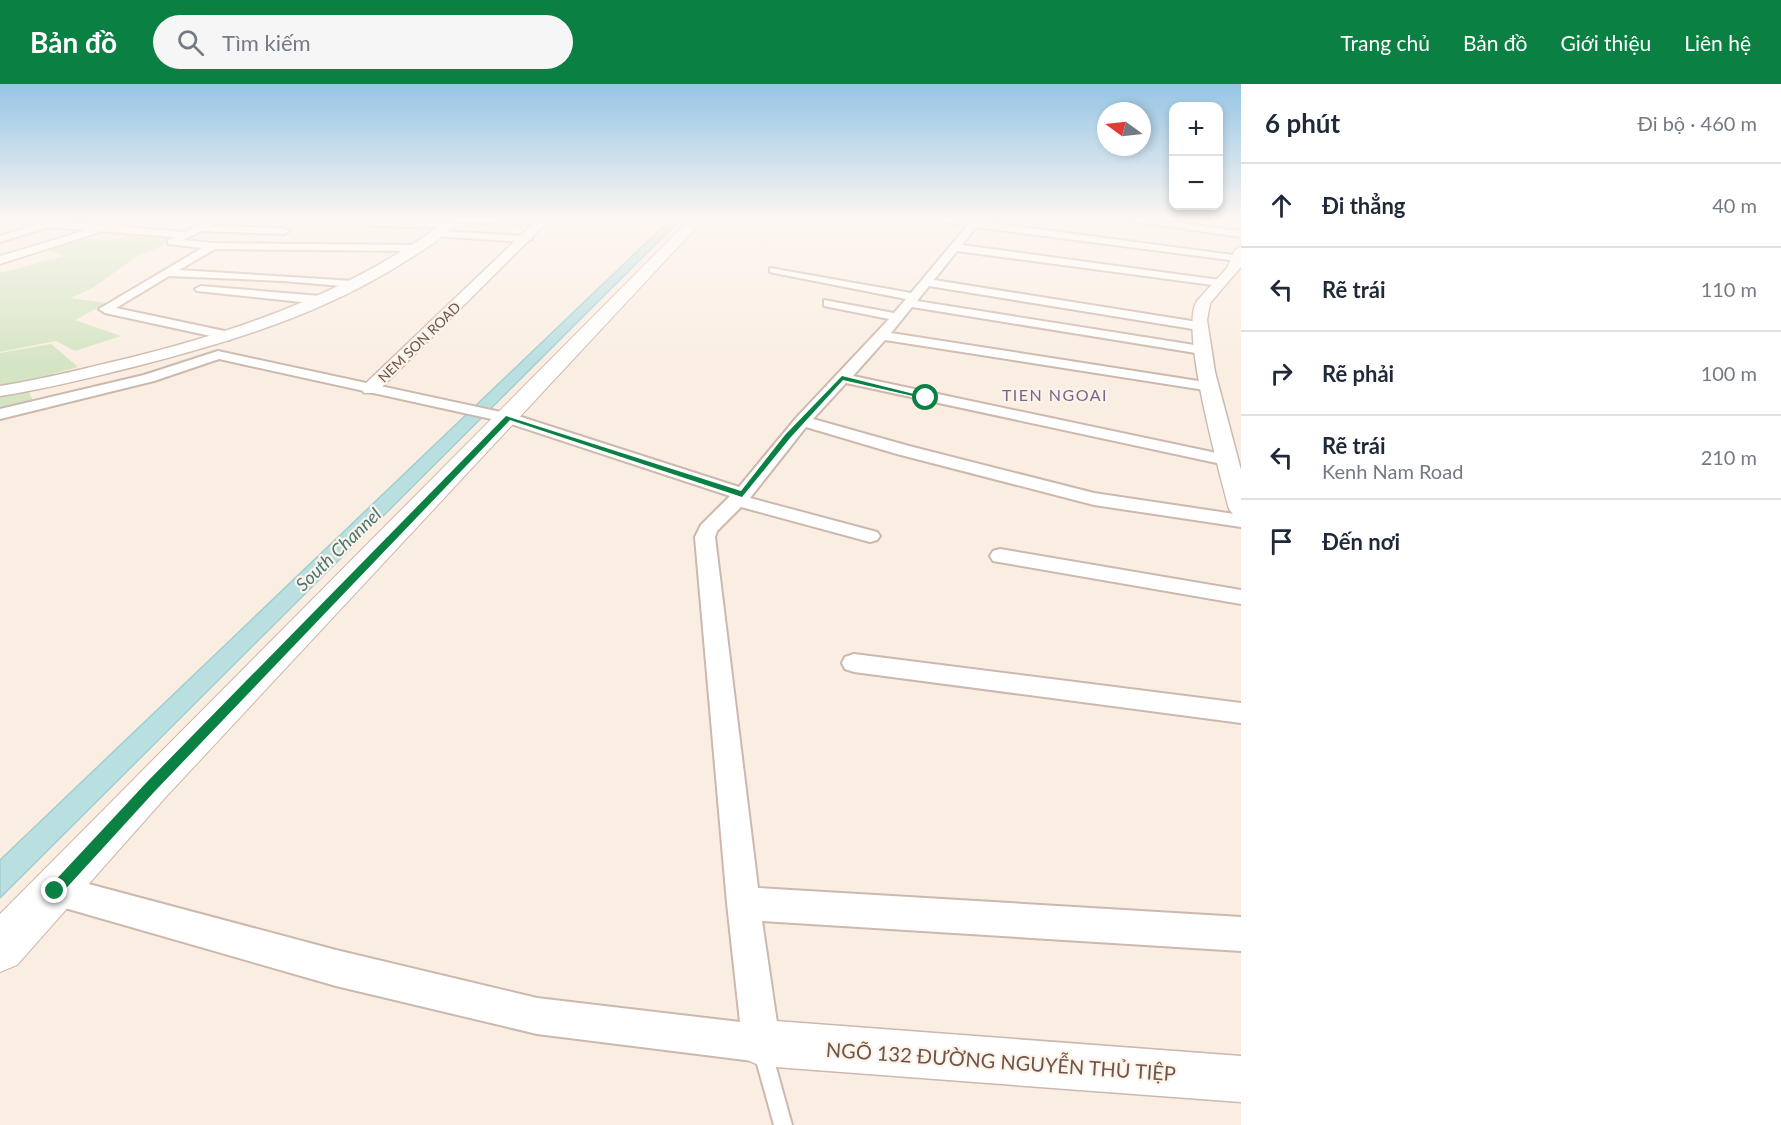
<!DOCTYPE html>
<html lang="vi">
<meta charset="utf-8">
<style>
:root{--surface:#fff;--page:#f6f6f7;--text:#1f2937;--muted:#747a83;--line:#e0e1e3;--accent:#0b8043}
body{margin:0;font-family:Lato,sans-serif;background:var(--page);color:var(--text)}
.controls{position:absolute;right:18px;top:18px;display:grid;overflow:hidden;border-radius:12px;box-shadow:0 3px 9px #0003}
.controls button{width:54px;height:54px;display:grid;place-items:center;padding:0;border:0;border-bottom:2px solid var(--line);background:var(--surface);color:var(--text);font:30px sans-serif}
.compass{position:absolute;left:1097px;top:18px;width:54px;height:54px;border-radius:50%;background:var(--surface);box-shadow:0 3px 9px #0003;rotate:285deg}
.stop{position:absolute;width:18px;height:18px;margin:-14px;border:4px solid #0b8043;border-radius:50%;background:#fff}
.stop.end{background:#0b8043;border-color:#fff;box-shadow:0 2px 6px #0008}
.list{margin:0;padding:0;list-style:none}
h2{display:flex;justify-content:space-between;align-items:center;height:78px;margin:0;padding:0 24px;font-size:26px}
h2 small{font-size:20px;font-weight:400;color:var(--muted)}
.list li{display:grid;grid-template-columns:39px 1fr auto;gap:18px;align-items:center;box-sizing:border-box;height:84px;padding:0 24px;border-top:2px solid var(--line)}
.list b{display:block;font-size:22px;white-space:nowrap}
.list p{margin:0;font-size:20px;white-space:nowrap;color:var(--muted)}
.list em{font-size:20px;font-style:normal;color:var(--muted)}
.icon{flex:none;width:33px;height:33px;fill:none;stroke:currentColor;stroke-width:2;stroke-linecap:round;stroke-linejoin:round}
.map{position:relative;flex:none;width:1241px;height:1041px;overflow:hidden}
header{display:flex;align-items:center;gap:36px;box-sizing:border-box;height:84px;padding:0 30px;background:var(--accent);color:#fff}
header strong{font-size:28px}
nav{display:flex;gap:33px;margin-inline-start:auto;font-size:21px}
.search{width:420px;height:54px;background:var(--page);display:flex;align-items:center;gap:15px;box-sizing:border-box;padding:0 21px;border-radius:33px;color:var(--muted);font-size:22px}
main{display:flex}
aside{flex:1;background:var(--surface)}
.map>svg:first-child{display:block}
</style>
<header>
<strong>Bản đồ</strong>
<div class="search"><svg class="icon" aria-label="search" viewBox="0 0 24 24"><circle cx="10" cy="10" r="6"/><path d="M15 15l6 6"/></svg>Tìm kiếm</div>
<nav><a>Trang chủ</a><a>Bản đồ</a><a>Giới thiệu</a><a>Liên hệ</a></nav>
</header>
<main>
<div class="map">
<svg width="1241" height="1041" viewBox="0 0 1241 1041">
<rect width="100%" height="100%" fill="#faeee3"/>
<g fill="#d4e5c3">
<polygon points="133,149 174,154 157,164 137,172 94,203 71,214 107,219 75,236 121,252 75,267 56,257 0,268 0,189 65,172 44,165 92,154 110,156"/>
<polygon points="51,260 78,283 52,290 55,294 35,298 29,308 34,319 0,328 0,269"/>
</g>
<polygon fill="#b9dfe1" stroke="#a1cfd1" stroke-width="1.5" points="671,135 681,135 0,814 0,776"/>
<g fill="none" stroke-linecap="round" stroke-linejoin="round">
<defs>
<polygon id="service" points="763,960 769,963 772,969 792,1041 774,1041 754,969 757,963"/>
<g id="minor">
<polygon points="53,135 64,135 62,138 185,148 209,135 221,135 211,142 284,144 289,147 284,150 201,147 183,156 213,159 417,161 422,164 417,167 215,165 179,186 354,197 360,200 354,203 283,197 169,192 116,224 234,249 236,252 229,256 105,229 99,225 202,164 168,160 168,156 175,153 48,143 0,158 0,152"/>
<polygon points="454,135 548,135 550,137 545,140 458,138"/>
<polygon points="933,135 961,135 1241,172 1241,176 1237,177 976,143 962,161 1220,196 1226,199 1220,202 957,167 934,196 1204,239 1205,242 1204,245 1199,246 929,202 917,217 1207,263 1209,266 1207,269 1202,270 912,223 891,249 1211,299 1218,303 1211,307 885,256 853,292 1226,371 1232,372 1235,376 1232,380 1226,381 846,299 813,335 909,362 1094,409 1241,431 1241,443 1094,421 897,370 806,343 750,414 877,448 880,452 877,456 870,458 741,423 717,447 715,453 758,804 1241,833 1241,867 762,837 780,959 774,972 761,978 537,950 336,902 44,818 39,807 44,796 55,791 336,866 537,914 740,938 727,819 695,453 701,441 730,412 505,338 219,275 154,297 0,335 0,325 144,291 218,267 515,331 739,403 796,334 889,235 824,222 824,216 894,229 906,215 774,189 770,188 770,184 911,209 967,142"/>
<polygon points="1051,135 1063,135 1064,136 1059,139"/>
<polygon points="1117,135 1146,135 1241,147 1241,153"/>
<polygon points="375,137 450,138 455,141 450,144 372,142 370,140"/>
<polygon points="439,147 527,152 532,155 527,158 436,152 436,148"/>
<polygon points="201,202 320,212 326,216 320,220 197,207 195,205"/>
<polygon points="1000,465 1241,506 1241,520 993,477 990,472 993,467"/>
<polygon points="854,570 1241,619 1241,639 854,588 845,585 842,579 845,573"/>
</g>
<g id="tertiary">
<polygon points="123,135 141,135 0,180 0,172"/>
<path d="M449 135H462C446 152 424 166 404 178 321 231 227 259 133 283 89 294 45 305 0 312V302C44 295 86 284 129 274 246 245 352 207 449 135Z"/>
<polygon points="538,135 550,135 376,309 364,309 361,305 364,301"/>
<path d="M1241 162V183L1210 219 1207 236 1215 288 1241 386V432L1233 430 1229 425C1220 389 1179 245 1197 217L1227 184 1235 166Z"/>
<polygon points="761,936 1241,972 1241,1018 761,982 745,975 738,959 745,943"/>
</g>
<polygon id="secondary" points="690,135 704,135 164,715 17,881 0,888 0,830"/>
</defs>
<use href="#service" stroke="#ccb8ad" stroke-width="4"/>
<use href="#minor" stroke="#ccb8ad" stroke-width="4"/>
<use href="#tertiary" stroke="#ccb8ad" stroke-width="3"/>
<use href="#secondary" stroke="#ceb7ab" stroke-width="2"/>
<use href="#service" fill="#fff" fill-rule="evenodd"/>
<use href="#minor" fill="#fff" fill-rule="evenodd"/>
<use href="#tertiary" fill="#fff" fill-rule="evenodd"/>
<use href="#secondary" fill="#fff" fill-rule="evenodd"/>
</g>
<linearGradient id="sky" x2="0" y2="1"><stop stop-color="#95c5e5"/><stop offset="0.48" stop-color="#fdf7f2"/><stop offset="1" stop-color="#fdf7f2" stop-opacity="0"/></linearGradient>
<rect width="1241" height="281" fill="url(#sky)"/>
<polygon fill="#0b8043" points="842,292 930,314 926,315 843,296 790,354 742,413 510,336 155,707 60,811 55,813 50,811 48,807 50,802 146,699 506,332 741,407 785,351"/>
<g text-anchor="middle" dominant-baseline="central" stroke-width="4.5" stroke-linejoin="round" paint-order="stroke">
<g font-size="14" fill="#6f554c" stroke="#fdf3e8">
<text transform="translate(419 258) rotate(-44)">NEM SON ROAD</text>
</g>
<g font-size="16" letter-spacing="1.5" fill="#7a648c" stroke="#fdf3e8">
<text x="1055" y="310">TIEN NGOAI</text>
</g>
<g font-size="18" font-style="italic" fill="#44767a" stroke="#fdf3e8">
<text transform="translate(338 465) rotate(-44)">South Channel</text>
</g>
<g font-size="20" fill="#6f554c" stroke="#fdf3e8">
<text transform="translate(1001 977) rotate(4)">NGÕ 132 ĐƯỜNG NGUYỄN THỦ TIỆP</text>
</g>
</g>
</svg>
<div class="controls">
<button>+</button>
<button>−</button>
</div>
<svg class="compass" viewBox="-18 -18 36 36"><path d="M0-13l5 13h-10z" fill="#e53935"/><path d="M0 13l5-13h-10z" fill="#747a83"/></svg>
<div class="stop" style="left:926px;top:314px"></div>
<div class="stop end" style="left:55px;top:807px"></div>
</div>
<aside>
<h2>6 phút<small>Đi bộ · 460 m</small></h2>
<ul class="list">
<li><svg class="icon" aria-label="ahead" viewBox="0 0 24 24"><path d="M12 20V5M6 11l6-6 6 6"/></svg><div><b>Đi thẳng</b></div><em>40 m</em></li>
<li><svg class="icon" aria-label="left" viewBox="0 0 24 24"><path d="M17 20v-9H6M10 6l-5 5 5 5"/></svg><div><b>Rẽ trái</b></div><em>110 m</em></li>
<li><svg class="icon" aria-label="right" viewBox="0 0 24 24"><path d="M7 20v-9h11M14 6l5 5-5 5"/></svg><div><b>Rẽ phải</b></div><em>100 m</em></li>
<li><svg class="icon" aria-label="left" viewBox="0 0 24 24"><path d="M17 20v-9H6M10 6l-5 5 5 5"/></svg><div><b>Rẽ trái</b><p>Kenh Nam Road</p></div><em>210 m</em></li>
<li><svg class="icon" aria-label="arrive" viewBox="0 0 24 24"><path d="M6 21V4h12l-3 4 3 4H6"/></svg><div><b>Đến nơi</b></div></li>
</ul>
</aside>
</main>
